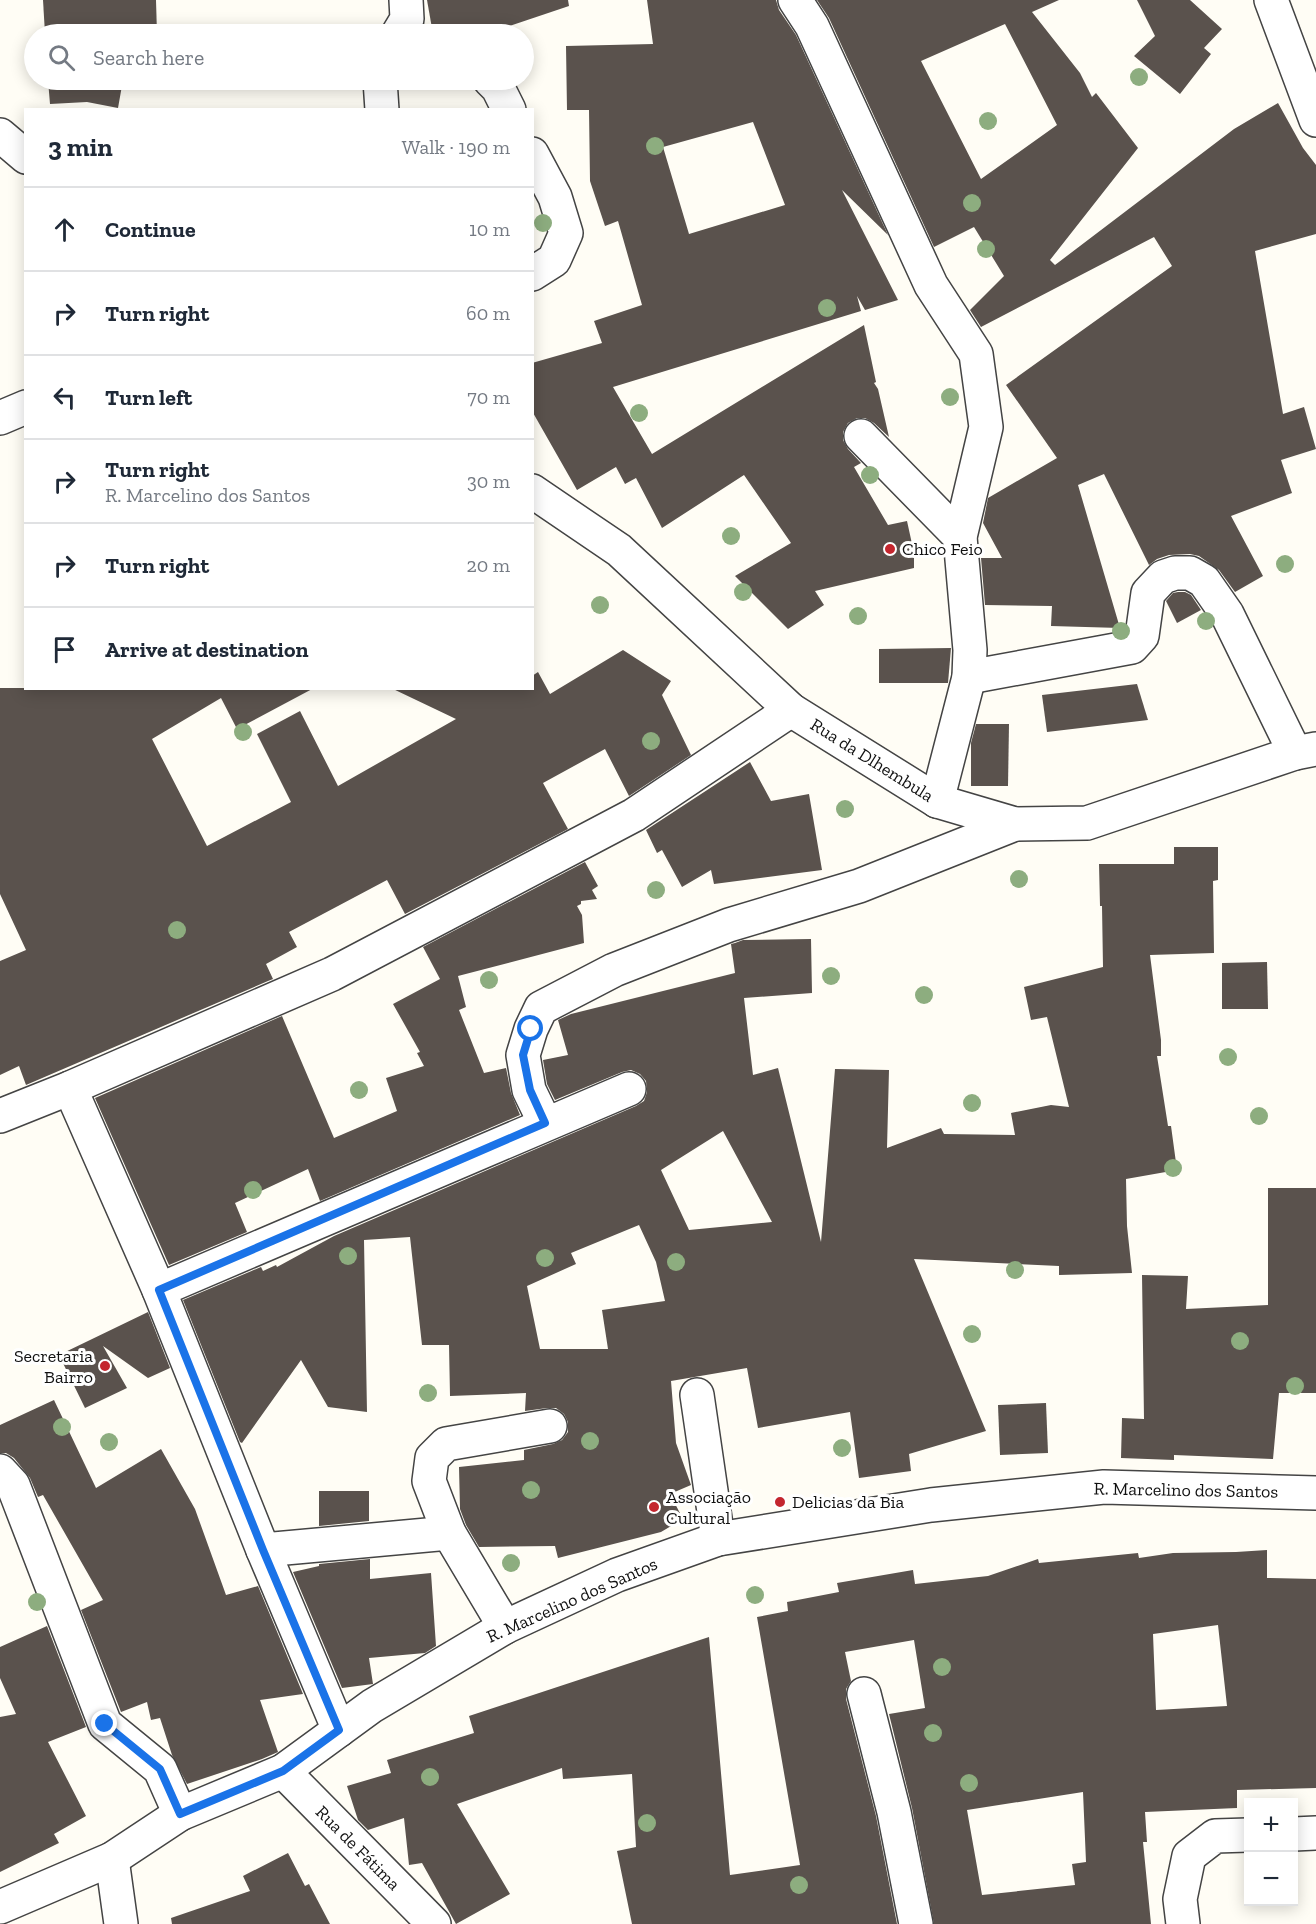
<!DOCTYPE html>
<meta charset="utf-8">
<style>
:root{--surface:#fff;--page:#f6f6f7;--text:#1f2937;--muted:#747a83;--line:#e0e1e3}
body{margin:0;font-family:"Zilla Slab",serif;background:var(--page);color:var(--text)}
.controls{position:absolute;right:18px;bottom:18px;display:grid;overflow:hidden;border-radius:0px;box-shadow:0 3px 15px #0003}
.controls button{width:54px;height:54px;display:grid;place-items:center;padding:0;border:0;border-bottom:2px solid var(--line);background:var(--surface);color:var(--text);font:30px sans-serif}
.stop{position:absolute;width:18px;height:18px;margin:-14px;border:4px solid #1a73e8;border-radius:50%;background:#fff}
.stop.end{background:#1a73e8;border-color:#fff;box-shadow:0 2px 6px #0008}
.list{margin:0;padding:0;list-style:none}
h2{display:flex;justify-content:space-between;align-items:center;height:78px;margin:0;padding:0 24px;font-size:26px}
h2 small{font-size:20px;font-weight:400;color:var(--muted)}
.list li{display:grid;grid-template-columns:39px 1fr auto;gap:18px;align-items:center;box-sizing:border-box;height:84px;padding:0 24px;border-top:2px solid var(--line)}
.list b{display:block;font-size:22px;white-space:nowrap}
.list p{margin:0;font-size:20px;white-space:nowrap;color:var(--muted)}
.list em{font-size:20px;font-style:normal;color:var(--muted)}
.icon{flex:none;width:33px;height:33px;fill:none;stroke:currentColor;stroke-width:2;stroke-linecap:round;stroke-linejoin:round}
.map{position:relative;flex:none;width:1316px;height:1924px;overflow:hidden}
.search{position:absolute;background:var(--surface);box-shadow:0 3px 15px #0003;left:24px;top:24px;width:510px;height:66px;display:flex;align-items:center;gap:15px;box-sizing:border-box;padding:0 21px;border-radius:33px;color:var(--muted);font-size:22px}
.panel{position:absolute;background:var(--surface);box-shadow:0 3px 15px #0003;left:24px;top:108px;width:510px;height:582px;border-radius:0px}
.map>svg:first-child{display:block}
</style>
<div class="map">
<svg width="1316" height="1924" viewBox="0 0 1316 1924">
<rect width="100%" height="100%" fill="#fffdf5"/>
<g fill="#5a524d" fill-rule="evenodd">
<polygon points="43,0 156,0 157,34 45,34"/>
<polygon points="427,0 568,0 569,6 486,34 433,34"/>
<path d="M647 0H776L779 10 796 35 888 235 842 190 898 300 865 310 857 296 861 311 613 387 652 454 864 325 876 382 874 383 878 389 889 437 874 423 865 418H857L848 423 843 432V440L848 449 861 463 854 467 888 525 907 521 914 553V568L815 591 824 605 788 629 735 576 791 543 744 475 662 528 636 478 625 484 616 467 577 490 532 411V363L602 343 594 321 642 305 618 221 605 226 590 181 589 110H567L566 46 653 44ZM753 122 785 205 689 234 663 147Z"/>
<path d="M817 0H1059L1032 12 1080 73 1092 97 1096 93 1138 148 1050 260 1055 265 1234 129 1278 103 1303 148 1316 165V234L1255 251 1283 414 1304 407 1316 449 1281 460 1292 493 1231 516 1263 576 1235 592 1219 570 1199 556 1190 554 1169 555 1157 559 1149 565 1104 474 1078 485 1120 628 1051 626 1052 606 985 605 981 558H1002L983 523 988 498 1057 458 1006 385 1172 266 1154 237 981 327 970 310 1004 276 974 227 934 247 829 18ZM1005 24 1057 125 981 179 921 61Z"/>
<polygon points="1137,0 1190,0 1222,29 1204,48 1211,54 1180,94 1134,56 1155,36"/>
<polygon points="48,80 123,80 118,108 87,102 50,104"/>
<polygon points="1178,592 1185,592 1191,595 1201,610 1177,623 1166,601 1173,593"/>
<polygon points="951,648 948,683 879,683 879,649"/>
<polygon points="623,650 671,681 662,695 691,755 629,796 605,749 543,783 568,829 405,914 387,880 289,932 297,947 266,964 273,979 268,981 26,1085 19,1066 0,1075 0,961 26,950 0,894 0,688 314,688 237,729 221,698 152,739 207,846 291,802 257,734 300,711 338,786 456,719 391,688 532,688 532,676 538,672 550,694"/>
<polygon points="1137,684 1148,720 1047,732 1042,695"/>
<polygon points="976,724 1009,724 1008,786 971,786 971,743"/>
<polygon points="750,762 771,801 809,794 822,870 714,884 711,870 682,887 662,850 657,853 646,830"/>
<path d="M1174 847H1218V880L1213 881 1214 953 1150 955 1161 1040V1056H1157L1168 1126H1171L1177 1170 1126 1179 1127 1226 1132 1273 1059 1275V1266L914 1259 986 1431 909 1454 911 1471 859 1478 850 1412 758 1428 747 1368 671 1381 676 1443 691 1485 670 1494 683 1519 661 1532 558 1558 555 1546 479 1547 466 1525 460 1509 459 1467 524 1460V1450L553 1444 562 1440 568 1432V1422L564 1414 556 1408H547L525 1411 526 1393 450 1396 449 1345H422L410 1237 364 1240 367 1412 328 1407 301 1360 242 1443 240 1442 183 1300 261 1267 263 1271 276 1265 277 1267 334 1236 636 1106 644 1101 647 1092 646 1081 640 1074 631 1070 622 1072 555 1100 547 1084 543 1060 568 1055 558 1020 571 1014 735 973 731 944 735 943 743 940 811 939 812 993 744 998 753 1075 778 1068 821 1242 835 1069 889 1070 887 1148 941 1128 944 1134 1015 1135 1011 1113 1051 1105 1069 1107 1047 1017 1031 1020 1024 987 1103 967 1102 906H1100L1099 864H1174ZM723 1131 772 1222 689 1230 661 1170ZM639 1225 656 1262 665 1301 602 1310 608 1349H540L527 1286 576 1264 571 1253Z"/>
<polygon points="585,862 598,886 592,890 597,899 581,901 581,904 577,906 582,915 584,943 458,976 466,1007 459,1010 484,1073 506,1068 511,1093 520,1115 320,1201 308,1169 235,1203 247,1232 169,1265 95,1098 282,1016 334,1138 397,1111 386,1078 424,1066 417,1053 420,1052 393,1004 440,979 423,947"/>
<polygon points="1267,962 1268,1009 1222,1009 1222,963"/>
<polygon points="1268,1188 1316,1188 1316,1393 1279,1393 1273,1459 1174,1455 1174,1460 1121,1458 1122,1418 1144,1419 1142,1275 1188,1276 1186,1309 1268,1305"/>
<polygon points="148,1312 170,1368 148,1378 103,1346 127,1388 85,1408 59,1355"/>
<polygon points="54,1400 96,1488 161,1449 195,1509 226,1595 258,1586 303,1694 260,1700 278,1752 262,1759 187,1784 172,1755 160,1718 151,1720 147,1702 121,1712 81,1610 103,1600 43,1495 38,1497 30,1478 14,1458 6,1453 0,1453 0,1425"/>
<polygon points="1046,1403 1048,1453 1000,1455 998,1405"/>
<polygon points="319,1491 369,1491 369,1521 319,1526"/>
<path d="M1267 1550V1578L1316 1579V1788L1237 1790V1808L1145 1812 1147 1842H1143L1151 1924H934L912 1808 889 1714 925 1708 914 1640 845 1652 851 1681 846 1689V1699L876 1816 897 1924H632L617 1851 636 1847 632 1774 563 1779 562 1768 457 1804 510 1894 456 1924 422 1863 409 1865 404 1818 368 1830 358 1820 347 1786 391 1773 387 1760 474 1733 469 1716 709 1637 730 1875 800 1865 757 1617 788 1611 787 1602 839 1592 837 1583 913 1570 915 1584 988 1576 1038 1559 1039 1563 1138 1553 1139 1558 1173 1553 1236 1552ZM1218 1625 1227 1706 1156 1710 1153 1634ZM1083 1792 1086 1862 1072 1864 1075 1885 982 1895 967 1810Z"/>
<polygon points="370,1559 370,1579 431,1573 436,1646 425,1653 369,1658 373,1684 342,1688 293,1572 319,1566 319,1564"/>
<polygon points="47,1626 86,1727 48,1742 86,1816 54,1834 59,1843 0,1872 0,1717 16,1714 0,1678 0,1647"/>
<polygon points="288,1853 305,1886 309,1884 330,1924 172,1924 171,1918 250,1891 243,1876"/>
</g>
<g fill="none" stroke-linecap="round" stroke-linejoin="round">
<defs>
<g id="minor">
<polyline points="795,0 812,26 931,285 976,354 986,427 960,537 970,650 969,677 937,801"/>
<polyline points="1271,0 1316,120"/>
<polyline points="398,34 407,19 406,0"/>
<polyline points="380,80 382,110"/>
<polyline points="490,80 498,88 509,110"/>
<polyline points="0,135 26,157"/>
<polyline points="532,154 555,197 566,233 554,260 532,274"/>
<polyline points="0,418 26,407"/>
<polyline points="861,436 960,537"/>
<polyline points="532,491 619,550 791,710 937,801 1015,824 1087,823 1295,753 1316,749"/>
<polyline points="969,677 1132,647 1142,636 1148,593 1163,577 1175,573 1190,573 1204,581 1227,614 1295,753"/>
<polyline points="70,1088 159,1290 263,1550 339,1730"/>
<polyline points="0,1116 70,1088 332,974 634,815 791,710"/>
<polyline points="545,1123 529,1090 523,1055 531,1029 541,1008 614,970 729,925 859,886 1015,824"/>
<polyline points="159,1290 629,1089"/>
<polyline points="697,1395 718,1539"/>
<polyline points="0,1471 13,1485 105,1724 160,1769 180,1814"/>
<polyline points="263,1550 449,1533"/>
<polyline points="505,1627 449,1533 429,1481 432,1458 446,1444 550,1426"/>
<polyline points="864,1694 894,1812 916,1924"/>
<polyline points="283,1771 434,1924"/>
<polyline points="1294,1834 1316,1833"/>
<polyline points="112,1859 121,1924"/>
<polyline points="0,1907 112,1859 180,1814 283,1771 372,1706 505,1627 617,1575 718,1539 931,1505 1104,1487 1316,1493"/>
<polyline points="1183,1924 1180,1899 1189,1856 1215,1836 1248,1835"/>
</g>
</defs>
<use href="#minor" stroke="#444" stroke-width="36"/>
<use href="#minor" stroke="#fff" stroke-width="33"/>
</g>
<g fill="#8dad7f">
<circle cx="1139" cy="77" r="9"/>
<circle cx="988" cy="121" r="9"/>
<circle cx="655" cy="146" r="9"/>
<circle cx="972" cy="203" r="9"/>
<circle cx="543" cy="223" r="9"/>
<circle cx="986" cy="249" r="9"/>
<circle cx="827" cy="308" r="9"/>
<circle cx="950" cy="397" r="9"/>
<circle cx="639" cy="413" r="9"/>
<circle cx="870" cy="475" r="9"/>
<circle cx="731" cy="536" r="9"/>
<circle cx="1285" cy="564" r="9"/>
<circle cx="743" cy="592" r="9"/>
<circle cx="600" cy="605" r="9"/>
<circle cx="858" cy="616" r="9"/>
<circle cx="1206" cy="621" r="9"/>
<circle cx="1121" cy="631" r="9"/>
<circle cx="243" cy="732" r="9"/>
<circle cx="651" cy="741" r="9"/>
<circle cx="845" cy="809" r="9"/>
<circle cx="1019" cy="879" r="9"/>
<circle cx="656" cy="890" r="9"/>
<circle cx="177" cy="930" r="9"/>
<circle cx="831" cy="976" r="9"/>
<circle cx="489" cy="980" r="9"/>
<circle cx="924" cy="995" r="9"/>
<circle cx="1228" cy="1057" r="9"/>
<circle cx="359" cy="1090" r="9"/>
<circle cx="972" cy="1103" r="9"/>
<circle cx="1259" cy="1116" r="9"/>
<circle cx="1173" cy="1168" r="9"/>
<circle cx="253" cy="1190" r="9"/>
<circle cx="348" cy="1256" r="9"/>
<circle cx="545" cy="1258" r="9"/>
<circle cx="676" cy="1262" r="9"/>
<circle cx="1015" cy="1270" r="9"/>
<circle cx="972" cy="1334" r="9"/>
<circle cx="1240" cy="1341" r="9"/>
<circle cx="1295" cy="1386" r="9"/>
<circle cx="428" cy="1393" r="9"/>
<circle cx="62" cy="1427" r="9"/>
<circle cx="590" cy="1441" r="9"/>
<circle cx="109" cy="1442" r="9"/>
<circle cx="842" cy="1448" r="9"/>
<circle cx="531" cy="1490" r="9"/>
<circle cx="511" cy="1563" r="9"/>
<circle cx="755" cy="1595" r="9"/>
<circle cx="37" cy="1602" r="9"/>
<circle cx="942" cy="1667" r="9"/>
<circle cx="933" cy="1733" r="9"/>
<circle cx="430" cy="1777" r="9"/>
<circle cx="969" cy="1783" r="9"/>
<circle cx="647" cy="1823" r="9"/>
<circle cx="799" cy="1885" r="9"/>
</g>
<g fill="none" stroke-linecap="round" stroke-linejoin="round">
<polyline stroke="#1a73e8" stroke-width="8" points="105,1724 160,1769 180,1814 283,1771 339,1730 263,1550 159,1290 545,1123 530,1090 523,1055 531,1029"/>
</g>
<g fill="#c4262e" stroke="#fff" stroke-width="2">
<circle cx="890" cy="549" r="6"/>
<circle cx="105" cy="1366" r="6"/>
<circle cx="780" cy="1502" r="6"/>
<circle cx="654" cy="1507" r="6"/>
</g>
<g text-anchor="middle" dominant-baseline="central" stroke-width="6" stroke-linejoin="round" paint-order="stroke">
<g font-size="18" fill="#111" stroke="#fff" text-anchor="start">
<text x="902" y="549">Chico Feio</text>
<text x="93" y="1356" text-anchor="end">Secretaria<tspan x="93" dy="21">Bairro</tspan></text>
<text x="666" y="1497">Associação<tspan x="666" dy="21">Cultural</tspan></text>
<text x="792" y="1502">Delicias da Bia</text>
</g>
<g font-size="18" fill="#111" stroke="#fff">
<text transform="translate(872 760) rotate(32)">Rua da Dlhembula</text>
<text transform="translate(1186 1490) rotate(1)">R. Marcelino dos Santos</text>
<text transform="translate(572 1600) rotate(-24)">R. Marcelino dos Santos</text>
<text transform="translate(358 1848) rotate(45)">Rua de Fátima</text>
</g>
</g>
</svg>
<div class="controls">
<button>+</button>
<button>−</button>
</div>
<div class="stop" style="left:531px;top:1029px"></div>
<div class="stop end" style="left:105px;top:1724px"></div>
<div class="search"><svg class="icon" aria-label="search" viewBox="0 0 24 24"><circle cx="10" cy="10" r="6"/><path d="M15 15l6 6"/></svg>Search here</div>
<section class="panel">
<h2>3 min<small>Walk · 190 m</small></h2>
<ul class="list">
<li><svg class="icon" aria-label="ahead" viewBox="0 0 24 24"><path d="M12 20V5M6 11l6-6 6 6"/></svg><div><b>Continue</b></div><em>10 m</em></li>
<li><svg class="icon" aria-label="right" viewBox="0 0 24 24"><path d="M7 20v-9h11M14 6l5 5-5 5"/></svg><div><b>Turn right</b></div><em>60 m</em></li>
<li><svg class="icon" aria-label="left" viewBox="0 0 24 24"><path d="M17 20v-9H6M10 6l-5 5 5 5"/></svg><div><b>Turn left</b></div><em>70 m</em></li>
<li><svg class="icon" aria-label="right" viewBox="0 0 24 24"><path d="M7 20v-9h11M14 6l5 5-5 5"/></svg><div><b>Turn right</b><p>R. Marcelino dos Santos</p></div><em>30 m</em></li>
<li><svg class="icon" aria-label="right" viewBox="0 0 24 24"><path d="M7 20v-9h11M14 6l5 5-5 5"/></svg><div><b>Turn right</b></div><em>20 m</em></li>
<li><svg class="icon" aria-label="arrive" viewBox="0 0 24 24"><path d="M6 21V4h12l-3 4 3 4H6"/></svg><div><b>Arrive at destination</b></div></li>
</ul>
</section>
</div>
